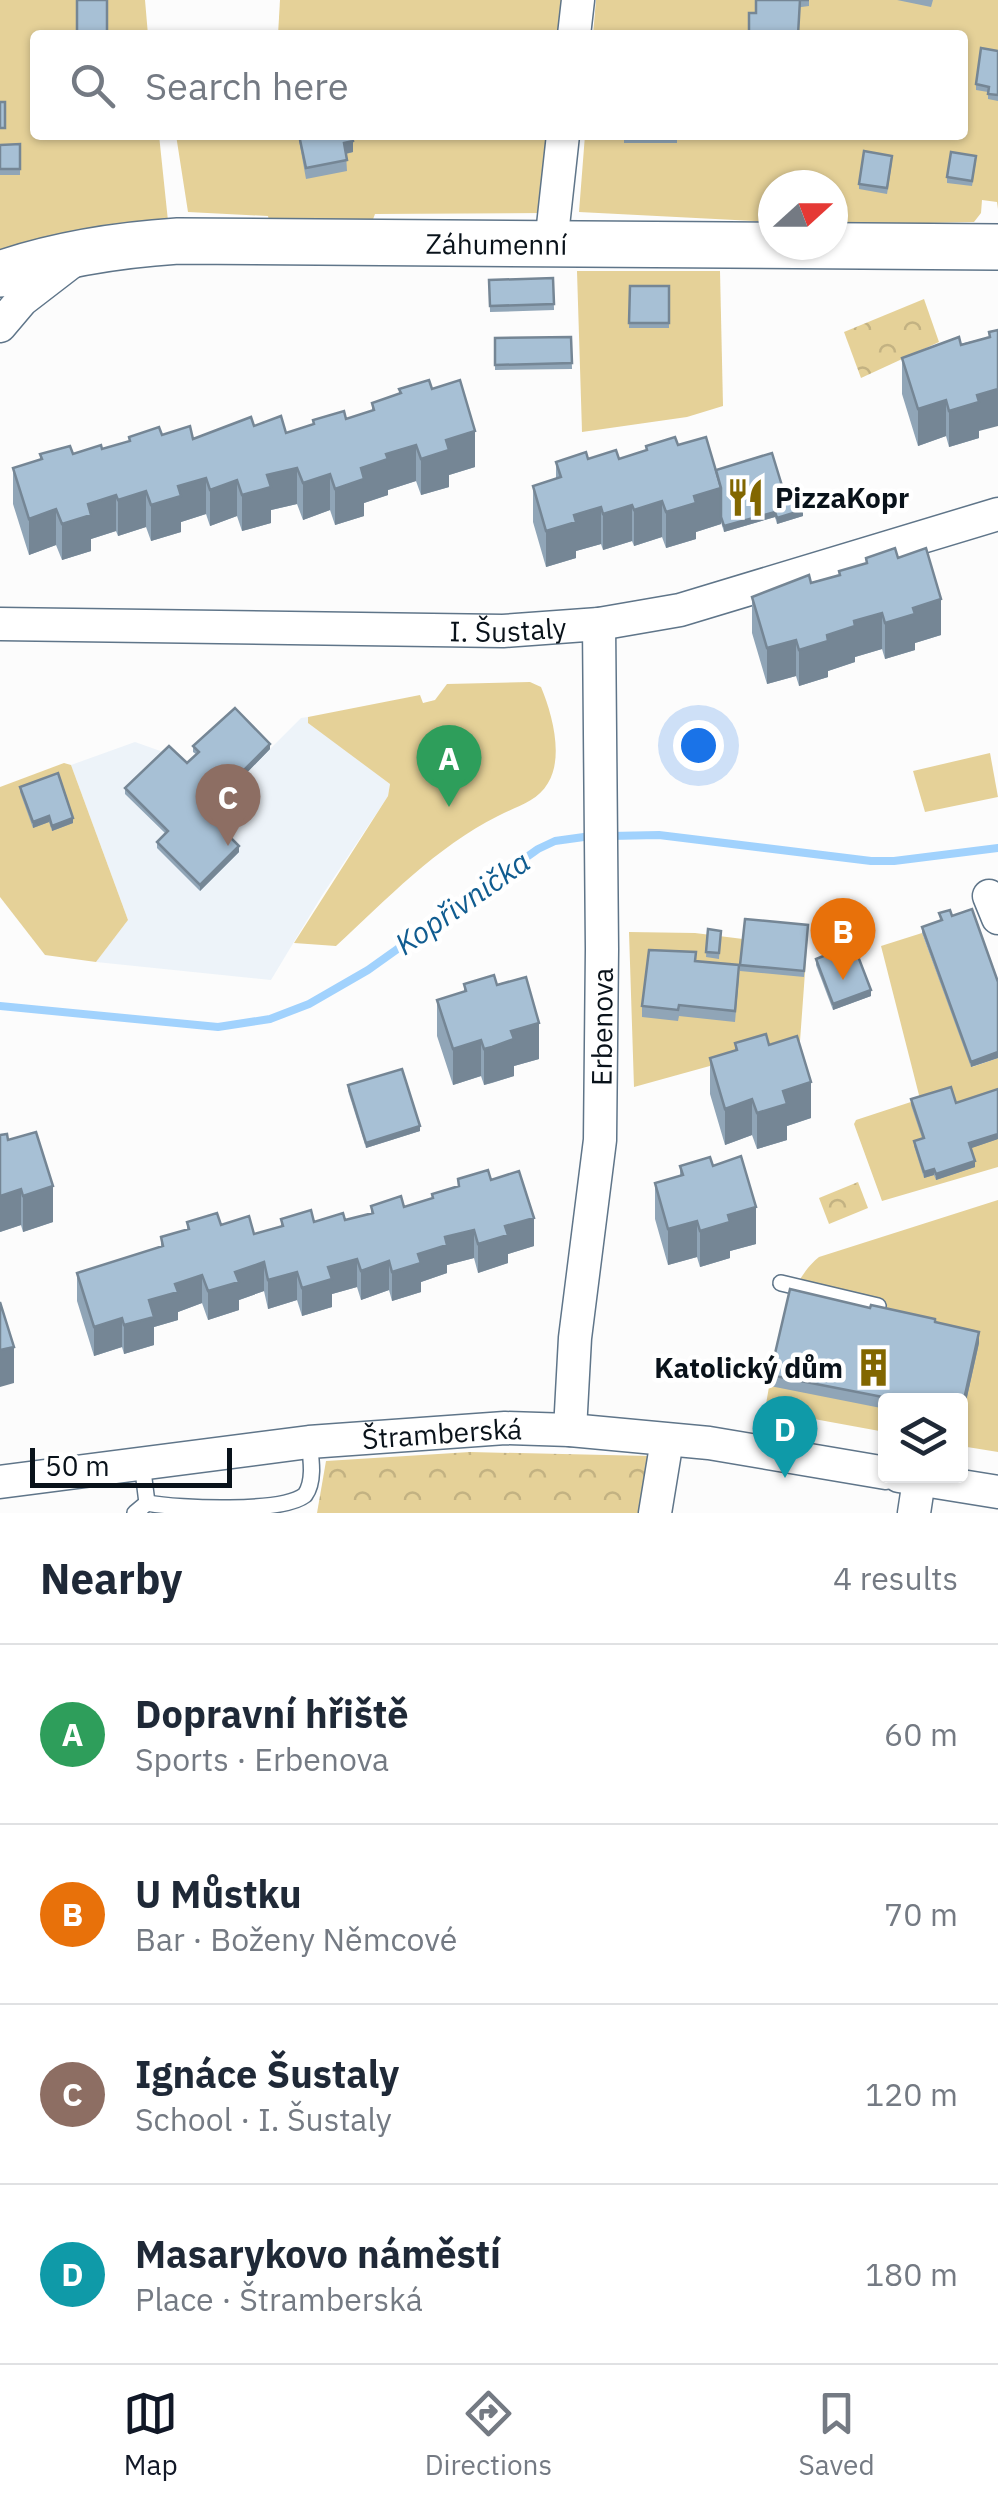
<!DOCTYPE html>
<meta charset="utf-8">
<style>
:root{--surface:#fff;--page:#f6f6f7;--text:#1f2937;--muted:#747a83;--line:#e0e1e3;--accent:#111827}
body{margin:0;font-family:"IBM Plex Sans",sans-serif;background:var(--page);color:var(--text)}
.controls{position:absolute;right:30px;bottom:30px;display:grid;overflow:hidden;border-radius:10px;box-shadow:0 2px 8px #0004}
.controls button{width:90px;height:90px;display:grid;place-items:center;padding:0;border:0;border-bottom:2px solid var(--line);background:var(--surface);color:var(--text);font:50px sans-serif}
.compass{position:absolute;left:758px;top:170px;width:90px;height:90px;border-radius:50%;background:var(--surface);box-shadow:0 2px 8px #0004;rotate:69deg}
.scale{position:absolute;left:30px;bottom:25px;width:202px;box-sizing:border-box;padding-left:10px;border:5px solid #09121a;border-top:0;font-size:28px;line-height:35px;white-space:nowrap;color:#09121a;-webkit-text-stroke:8px #fff;paint-order:stroke}
.you{position:absolute;left:698px;top:745px;width:35px;height:35px;margin:-25px;border:8px solid #fff;border-radius:50%;background:#1a73e8;box-shadow:0 0 0 15px #1a73e833}
.badge{display:grid;place-items:center;width:65px;height:65px;border-radius:50%;background:var(--accent);color:#fff;font-size:32px;font-weight:700}
.pin{position:absolute;translate:-50% -82px;filter:drop-shadow(0 2px 5px #0008)}
.pin::after{content:'';position:absolute;top:52px;width:35px;height:30px;background:inherit;clip-path:polygon(0 0,100% 0,50% 100%)}
.list{margin:0;padding:0;list-style:none}
h2{display:flex;justify-content:space-between;align-items:center;height:130px;margin:0;padding:0 40px;font-size:42px}
h2 small{font-size:32px;font-weight:400;color:var(--muted)}
.list li{display:grid;grid-template-columns:65px 1fr auto;gap:30px;align-items:center;box-sizing:border-box;height:180px;padding:0 40px;border-top:2px solid var(--line)}
.list b{display:block;font-size:38px;white-space:nowrap}
.list p{margin:0;font-size:32px;white-space:nowrap;color:var(--muted)}
.list em{font-size:32px;font-style:normal;color:var(--muted)}
.icon{flex:none;width:55px;height:55px;fill:none;stroke:currentColor;stroke-width:2;stroke-linecap:round;stroke-linejoin:round}
.map{position:relative;flex:none;width:998px;height:1513px;overflow:hidden}
.search{position:absolute;background:var(--surface);box-shadow:0 2px 8px #0004;left:30px;right:30px;top:30px;height:110px;display:flex;align-items:center;gap:25px;box-sizing:border-box;padding:0 35px;border-radius:10px;color:var(--muted);font-size:38px}
.sheet{height:850px;background:var(--surface)}
nav{display:flex;justify-content:space-around;align-items:center;box-sizing:border-box;height:140px;border-top:2px solid var(--line);background:var(--surface);font-size:28px;color:var(--muted)}
nav a{display:grid;justify-items:center;gap:5px}
nav .on{color:var(--accent)}
.map>svg:first-child{display:block}
</style>
<div class="map">
<svg width="998" height="1513" viewBox="0 0 998 1513">
<defs>
<pattern id="park-crowns" width="20" height="18" patternUnits="userSpaceOnUse" patternTransform="scale(2.5)"><rect width="20" height="18" fill="#e5d198"/><path d="M2 6a3 3 0 1 1 6 0M12 15a3 3 0 1 1 6 0" fill="none" stroke="#c3b282"/></pattern>
</defs>
<rect width="100%" height="100%" fill="#fcfcfc"/>
<polygon fill="#edf3f9" points="235,713 270,749 301,718 308,717 309,723 390,784 388,796 321,897 271,980 96,962 128,920 71,765 135,742 166,753 188,769 198,757 193,752"/>
<g fill="url(#park-crowns)">
<polygon points="924,299 939,342 861,378 844,332"/>
<polygon points="858,1182 868,1208 829,1224 819,1198"/>
<polygon points="470,1452 650,1456 671,1513 317,1513 326,1461"/>
</g>
<g fill="#e5d198">
<polygon points="0,0 145,0 148,35 35,35 35,135 159,135 168,221 0,251"/>
<polygon points="280,0 565,0 562,35 278,35"/>
<polygon points="596,0 998,0 998,209 997,202 982,200 981,213 974,222 833,225 833,185 773,185 773,222 579,212 585,135 963,135 963,35 593,35"/>
<polygon points="176,135 552,135 545,213 375,214 372,222 269,221 268,216 188,212"/>
<polygon points="577,271 720,271 723,406 687,417 582,432"/>
<path d="M530 682 541 687C552 713 564 757 548 783 537 802 517 806 498 816 436 847 387 899 336 946L294 943 388 796 390 784 308 723V717L420 695 423 703 435 700 447 684Z"/>
<polygon points="990,753 998,797 925,812 913,771"/>
<polygon points="64,763 71,765 128,920 96,962 45,955 0,897 0,787"/>
<polygon points="808,931 800,1041 634,1087 629,932 695,933 743,939"/>
<polygon points="922,933 972,1067 998,1058 998,1167 882,1201 854,1124 856,1120 920,1099 881,946"/>
<path d="M998 1200V1452L961 1446 960 1400H886L885 1432 765 1410C774 1363 781 1287 819 1257Z"/>
</g>
<g fill="none" stroke-linecap="round" stroke-linejoin="round">
<g stroke="#a1d2fd" stroke-width="8">
<polyline points="610,836 659,835 871,861 894,861 998,848"/>
<polyline points="0,1006 218,1027 270,1019 309,1004 368,970 538,849 555,841 591,836"/>
</g>
<defs>
<g id="lane">
<polyline points="781,1283 878,1306"/>
<path d="M147 1503C181 1509 282 1513 305 1495 315 1481 311 1458 309 1442"/>
<polyline points="135,1513 147,1503 142,1463"/>
</g>
<g id="street">
<polyline points="574,35 578,0"/>
<polyline points="551,244 563,135"/>
<polyline points="0,326 22,300 74,260"/>
<path id="s1" d="M0 624 503 631 599 624 680 610 998 514"/>
<polyline points="989,896 998,918"/>
<path id="s2" d="M570 1430 575 1338 600 1140 602 949 599 624"/>
<polyline points="899,1476 998,1492"/>
<path id="s3" d="M0 1482 309 1442 505 1428 570 1430 709 1443 886 1473"/>
<polyline points="655,1513 667,1440"/>
<polyline points="914,1513 919,1480"/>
</g>
<g id="secondary">
<path id="s4" d="M0 274C58 254 117 245 178 241L998 247"/>
</g>
</defs>
<use href="#lane" stroke="#5f7589" stroke-width="18"/>
<use href="#street" stroke="#5f7589" stroke-width="35"/>
<use href="#secondary" stroke="#5f7589" stroke-width="48"/>
<use href="#lane" stroke="#fff" stroke-width="15"/>
<use href="#street" stroke="#fff" stroke-width="32"/>
<use href="#secondary" stroke="#fff" stroke-width="45"/>
</g>
<g fill="#90a5b7">
<polygon points="756,0 809,0 809,6 756,13"/>
<polygon points="897,0 933,0 931,7"/>
<polygon points="998,51 998,101 988,99 988,92 976,90 976,84"/>
<polygon points="298,135 352,135 353,152 346,154 347,171 306,179"/>
<rect x="624" y="135" width="53" height="8"/>
<polygon points="20,144 20,175 0,175 0,145"/>
<polygon points="976,161 972,186 947,183 947,177"/>
<polygon points="892,162 887,194 859,189 859,184"/>
<polygon points="553,278 554,310 490,312 489,280"/>
<polygon points="630,286 669,286 669,328 629,328"/>
<polygon points="998,330 979,431 979,438 949,447 946,436 918,446 902,394 902,358 989,337"/>
<polygon points="571,337 572,369 495,370 495,338"/>
<polygon points="399,389 432,389 475,467 449,475 449,487 421,495 416,481 388,490 388,495 364,503 364,516 335,525 330,510 303,520 297,504 271,510 271,523 242,531 237,516 210,526 206,514 181,522 181,532 151,541 146,527 118,536 116,531 91,539 91,551 62,560 56,545 29,555 13,504 13,468 40,460 40,454 73,454 102,449 129,441 129,437 162,435 193,439 254,426 286,433 313,424 313,420 346,419 372,411 372,403 399,394"/>
<polygon points="678,445 716,470 783,489 803,516 777,524 775,517 724,532 721,522 721,524 696,532 696,539 666,548 662,537 634,546 632,541 603,550 601,544 576,551 576,558 546,567 533,522 533,486 556,479 556,462 588,459 619,459 646,451 646,446"/>
<polygon points="866,558 898,558 941,635 915,643 915,650 885,659 882,649 855,657 855,662 828,671 828,677 799,686 796,676 767,684 752,633 752,597 839,575 839,571 866,563"/>
<polygon points="193,746 270,749 231,789 223,781 218,787 238,814 223,830 239,852 200,891 157,848 157,842 166,834 125,794 125,788 187,763 196,754 193,752"/>
<polygon points="20,787 73,823 52,831 49,822 33,828 20,792"/>
<polygon points="939,913 952,916 998,982 998,1058 971,1067 922,933 922,927 940,920"/>
<polygon points="808,925 804,977 740,971 740,965"/>
<polygon points="708,929 721,931 719,959 706,957"/>
<polygon points="838,957 871,996 833,1010 816,965 816,959"/>
<polygon points="696,961 739,977 735,1022 679,1016 678,1021 642,1017 642,1006"/>
<polygon points="464,984 497,985 539,1059 514,1066 514,1076 492,1083 484,1085 481,1076 453,1085 437,1036 437,1000 464,992"/>
<polygon points="735,1043 769,1045 811,1118 787,1126 787,1140 757,1149 752,1135 725,1145 710,1094 710,1058 735,1050"/>
<polygon points="348,1085 420,1131 366,1148 348,1091"/>
<polygon points="998,1089 998,1139 971,1148 975,1167 936,1180 934,1175 924,1178 914,1146 914,1141 922,1138 911,1105 911,1099 956,1103"/>
<polygon points="0,1135 8,1140 53,1222 23,1232 21,1225 0,1232"/>
<polygon points="680,1166 713,1166 756,1244 730,1251 730,1258 700,1267 697,1257 668,1265 655,1219 655,1183 680,1176"/>
<polygon points="458,1179 491,1180 534,1246 508,1254 508,1263 478,1273 474,1258 447,1265 447,1273 421,1282 421,1292 392,1301 389,1290 361,1300 357,1287 332,1294 332,1307 302,1316 297,1300 268,1309 264,1291 239,1300 239,1310 208,1320 202,1303 178,1312 178,1320 154,1327 154,1345 124,1354 122,1347 94,1356 77,1301 77,1273 161,1247 161,1237 187,1230 187,1222 221,1225 254,1234 281,1227 281,1219 314,1222 345,1220 371,1213 371,1206 404,1207 432,1199 432,1194 458,1186"/>
<polygon points="870,1308 935,1322 979,1343 961,1424 960,1400 886,1400 886,1409 770,1386 770,1375"/>
</g>
<g fill="#758695">
<polygon points="353,141 353,152 344,154 344,143"/>
<polygon points="998,389 998,426 979,431 979,438 949,447 949,411 977,395"/>
<polygon points="946,400 946,436 918,446 918,409"/>
<polygon points="475,431 475,467 449,475 449,487 421,495 421,459 446,440"/>
<polygon points="416,445 416,481 388,490 388,495 364,503 364,516 335,525 335,489 361,468 386,454"/>
<polygon points="297,468 297,504 271,510 271,523 242,531 242,495 267,475"/>
<polygon points="330,474 330,510 303,520 303,483"/>
<polygon points="206,478 206,514 181,522 181,532 151,541 151,505 178,486"/>
<polygon points="237,480 237,516 210,526 210,490"/>
<polygon points="721,488 721,524 696,532 696,539 666,548 666,512 694,496"/>
<polygon points="146,491 146,527 118,536 118,500"/>
<polygon points="116,495 116,531 91,539 91,551 62,560 62,524 88,504"/>
<polygon points="662,501 662,537 634,546 634,510"/>
<polygon points="632,505 632,541 603,550 603,514"/>
<polygon points="601,507 601,544 576,551 576,558 546,567 546,531 574,515"/>
<polygon points="56,509 56,545 29,555 29,519"/>
<polygon points="803,510 803,516 777,524 777,518"/>
<polygon points="775,512 775,517 724,532 724,526"/>
<polygon points="941,599 941,635 915,643 915,650 885,659 885,623 913,608"/>
<polygon points="882,613 882,649 855,657 855,662 828,671 828,677 799,686 799,650 854,621"/>
<polygon points="796,640 796,676 767,684 767,648"/>
<polygon points="270,744 270,749 231,789 231,783"/>
<polygon points="238,808 238,814 220,832 220,827"/>
<polygon points="49,816 49,822 33,828 33,822"/>
<polygon points="73,818 73,823 52,831 52,826"/>
<polygon points="239,846 239,852 200,891 200,885"/>
<polygon points="871,990 871,996 833,1010 833,1004"/>
<polygon points="539,1023 539,1059 514,1066 514,1076 484,1085 484,1049 511,1031"/>
<polygon points="481,1040 481,1076 453,1085 453,1049"/>
<polygon points="998,1052 998,1058 971,1067 971,1062"/>
<polygon points="811,1082 811,1118 787,1126 787,1140 757,1149 757,1113 783,1091"/>
<polygon points="752,1099 752,1135 725,1145 725,1109"/>
<polygon points="420,1126 420,1131 366,1148 366,1143"/>
<polygon points="998,1134 998,1139 969,1149 969,1143"/>
<polygon points="975,1161 975,1167 936,1180 936,1174"/>
<polygon points="934,1169 934,1175 924,1178 924,1172"/>
<polygon points="53,1186 53,1222 23,1232 23,1196"/>
<polygon points="21,1189 21,1225 0,1232 0,1196"/>
<polygon points="756,1207 756,1244 730,1251 730,1258 700,1267 700,1231 728,1215"/>
<polygon points="534,1218 534,1246 508,1254 508,1263 478,1273 478,1244 505,1226"/>
<polygon points="697,1221 697,1257 668,1265 668,1229"/>
<polygon points="474,1230 474,1258 447,1265 447,1273 421,1282 421,1292 392,1301 392,1272 445,1237"/>
<polygon points="357,1259 357,1287 332,1294 332,1307 302,1316 302,1288 328,1267"/>
<polygon points="389,1261 389,1290 361,1300 361,1271"/>
<polygon points="264,1262 264,1291 239,1300 239,1310 208,1320 208,1291 235,1272"/>
<polygon points="297,1272 297,1300 268,1309 268,1280"/>
<polygon points="202,1275 202,1303 178,1312 178,1320 154,1327 154,1345 124,1354 124,1325 149,1300 175,1284"/>
<polygon points="122,1318 122,1347 94,1356 94,1327"/>
<polygon points="979,1332 979,1343 961,1424 961,1413"/>
<polygon points="14,1347 14,1383 0,1387 0,1350"/>
</g>
<g fill="#a7c0d5" stroke="#758695" stroke-width="2.5">
<rect x="77" y="0" width="30" height="35"/>
<polygon points="756,0 809,0 800,0 798,35 749,35 749,13 756,13"/>
<polygon points="981,48 998,51 998,95 988,94 989,87 976,84"/>
<rect x="0" y="102" width="5" height="26"/>
<polygon points="299,135 352,135 353,141 344,143 347,160 306,168"/>
<polygon points="624,135 677,135 677,138 624,137"/>
<polygon points="20,144 20,169 0,169 0,145"/>
<polygon points="864,151 892,156 887,188 859,184"/>
<polygon points="951,152 976,156 972,181 947,177"/>
<polygon points="553,278 554,304 490,306 489,280"/>
<polygon points="630,286 669,286 669,323 629,323"/>
<polygon points="998,330 998,389 977,395 979,402 949,411 946,400 918,409 902,358 959,337 961,345 990,337 989,332"/>
<polygon points="571,337 572,363 495,365 495,338"/>
<polygon points="429,380 432,389 460,380 475,431 446,440 449,450 421,459 416,445 386,454 388,459 361,468 364,479 335,489 330,474 303,483 297,468 267,475 271,487 242,495 237,480 210,490 206,478 178,486 181,496 151,505 146,491 118,500 116,495 88,504 91,515 62,524 56,509 29,519 13,468 42,459 40,454 70,446 73,454 101,445 102,449 130,441 129,437 159,427 162,435 190,426 193,439 251,417 254,426 281,416 286,433 314,424 313,420 344,411 346,419 374,410 372,403 401,393 399,389"/>
<polygon points="675,437 678,445 706,437 721,488 694,496 696,503 666,512 662,501 634,510 632,505 603,514 601,507 574,515 576,522 546,531 533,486 561,477 556,462 586,452 588,459 616,450 619,459 647,450 646,446"/>
<polygon points="772,453 783,489 795,485 803,510 777,518 775,512 724,526 721,517 721,488 716,470"/>
<polygon points="895,548 898,558 926,548 941,599 913,608 915,614 885,623 882,613 854,621 855,626 827,635 828,641 799,650 796,640 767,648 752,597 809,575 811,583 840,575 839,571 867,563 866,558"/>
<polygon points="235,708 270,744 231,783 223,776 215,784 238,808 220,827 239,846 200,885 157,842 168,831 125,788 169,746 187,763 199,752 193,746"/>
<polygon points="58,773 73,818 52,826 49,816 33,822 20,787"/>
<polygon points="972,909 998,982 998,1052 971,1062 922,927 942,920 939,913 950,910 952,916"/>
<polygon points="745,919 808,925 804,971 740,965"/>
<polygon points="708,929 721,931 719,953 706,952"/>
<polygon points="649,950 696,952 695,961 739,965 735,1011 679,1005 678,1010 642,1006"/>
<polygon points="836,951 838,957 856,951 871,990 833,1004 816,959"/>
<polygon points="494,975 497,985 526,977 539,1023 511,1031 514,1039 492,1047 484,1049 481,1040 453,1049 437,1000 466,991 464,984"/>
<polygon points="766,1034 769,1045 797,1036 811,1082 783,1091 787,1104 757,1113 752,1099 725,1109 710,1058 737,1050 735,1043"/>
<polygon points="402,1069 420,1126 366,1143 348,1085"/>
<polygon points="951,1087 956,1103 998,1089 998,1134 969,1143 975,1161 936,1174 934,1169 924,1172 914,1141 924,1138 911,1099"/>
<polygon points="36,1132 53,1186 23,1196 21,1189 0,1196 0,1135 7,1134 8,1140"/>
<polygon points="741,1156 756,1207 728,1215 730,1222 700,1231 697,1221 668,1229 655,1183 683,1175 680,1166 710,1157 713,1166"/>
<polygon points="488,1170 491,1180 519,1171 534,1218 505,1226 508,1235 478,1244 474,1230 445,1237 447,1245 418,1254 421,1263 392,1272 389,1261 361,1271 357,1259 328,1267 332,1279 302,1288 297,1272 268,1280 264,1262 235,1272 239,1282 208,1291 202,1275 175,1284 178,1292 149,1300 154,1317 124,1325 122,1318 94,1327 77,1273 163,1246 161,1237 189,1229 187,1222 217,1213 221,1225 249,1216 254,1234 283,1226 281,1219 311,1210 314,1222 343,1213 345,1220 373,1213 371,1206 401,1196 404,1207 433,1198 432,1194 459,1186 458,1179"/>
<polygon points="790,1289 870,1308 871,1305 935,1319 935,1322 979,1332 961,1413 960,1400 898,1400 770,1375"/>
<polygon points="0,1302 14,1347 0,1350"/>
</g>
<defs>
<symbol id="restaurant-bare" viewBox="-9 -9 18 18"><path d="M-5-6h1v4h1v-4h1v4h1v-4h1v5L-1.5 .5V6h-2V.5L-5-1ZM5-6V6H3V1.5H1.5Q1.5-4 5-6Z" fill="#826700" stroke="#fff" stroke-width="2.5" paint-order="stroke"/></symbol>
<symbol id="building-bare" viewBox="-9 -9 18 18"><path d="M-4-6H4V6H1V3H-1V6H-4ZM-2.5-4.3h1.7v1.8h-1.7ZM.8-4.3h1.7v1.8H.8ZM-2.5-1h1.7V.8h-1.7ZM.8-1h1.7V.8H.8Z" fill="#826700" stroke="#fff" stroke-width="2.5" paint-order="stroke"/></symbol>
</defs>
<g fill-rule="evenodd">
<use href="#restaurant-bare" x="718" y="470" width="55" height="55"/>
<use href="#building-bare" x="846" y="1340" width="55" height="55"/>
</g>
<g text-anchor="middle" dominant-baseline="central" stroke-width="9" stroke-linejoin="round" paint-order="stroke">
<g font-size="28" fill="#09121a" stroke="#fff">
<text stroke="none"><textPath href="#s4" startOffset="500">Záhumenní</textPath></text>
<text stroke="none"><textPath href="#s1" startOffset="508">I. Šustaly</textPath></text>
<text stroke="none"><textPath href="#s2" startOffset="405">Erbenova</textPath></text>
<text stroke="none"><textPath href="#s3" startOffset="445">Štramberská</textPath></text>
</g>
<g font-size="28" font-weight="bold" fill="#09121a" stroke="#fff" text-anchor="start">
<text x="775" y="497">PizzaKopr</text>
<text x="843" y="1367" text-anchor="end">Katolický dům</text>
</g>
<g font-size="30" font-style="italic" fill="#105c90" stroke="#fff">
<text transform="translate(462 902) rotate(-35)">Kopřivnička</text>
</g>
</g>
</svg>
<div class="controls">
<button><svg class="icon" aria-label="layers" viewBox="0 0 24 24"><path d="M12 4l9 5-9 5-9-5zM3 14l9 5 9-5"/></svg></button>
</div>
<svg class="compass" viewBox="-18 -18 36 36"><path d="M0-13l5 13h-10z" fill="#e53935"/><path d="M0 13l5-13h-10z" fill="#747a83"/></svg>
<div class="scale">50 m</div>
<div class="you"></div>
<div class="pin badge" style="left:449px;top:807px;background:#2e9e5b">A</div>
<div class="pin badge" style="left:843px;top:980px;background:#e8710a">B</div>
<div class="pin badge" style="left:228px;top:846px;background:#8d6e63">C</div>
<div class="pin badge" style="left:785px;top:1478px;background:#0f9aa8">D</div>
<div class="search"><svg class="icon" aria-label="search" viewBox="0 0 24 24"><circle cx="10" cy="10" r="6"/><path d="M15 15l6 6"/></svg>Search here</div>
</div>
<section class="sheet">
<h2>Nearby<small>4 results</small></h2>
<ul class="list">
<li><span class="badge" style="background:#2e9e5b">A</span><div><b>Dopravní hřiště</b><p>Sports · Erbenova</p></div><em>60 m</em></li>
<li><span class="badge" style="background:#e8710a">B</span><div><b>U Můstku</b><p>Bar · Boženy Němcové</p></div><em>70 m</em></li>
<li><span class="badge" style="background:#8d6e63">C</span><div><b>Ignáce Šustaly</b><p>School · I. Šustaly</p></div><em>120 m</em></li>
<li><span class="badge" style="background:#0f9aa8">D</span><div><b>Masarykovo náměstí</b><p>Place · Štramberská</p></div><em>180 m</em></li>
</ul>
</section>
<nav>
<a class="on"><svg class="icon" aria-label="map" viewBox="0 0 24 24"><path d="M3 6l6-2 6 2 6-2v14l-6 2-6-2-6 2zM9 4v14M15 6v14"/></svg>Map</a>
<a><svg class="icon" aria-label="directions" viewBox="0 0 24 24"><path d="M12 3l9 9-9 9-9-9zM9 14v-3h6M13 9l2 2-2 2"/></svg>Directions</a>
<a><svg class="icon" aria-label="saved" viewBox="0 0 24 24"><path d="M7 4h10v16l-5-4-5 4z"/></svg>Saved</a>
</nav>
